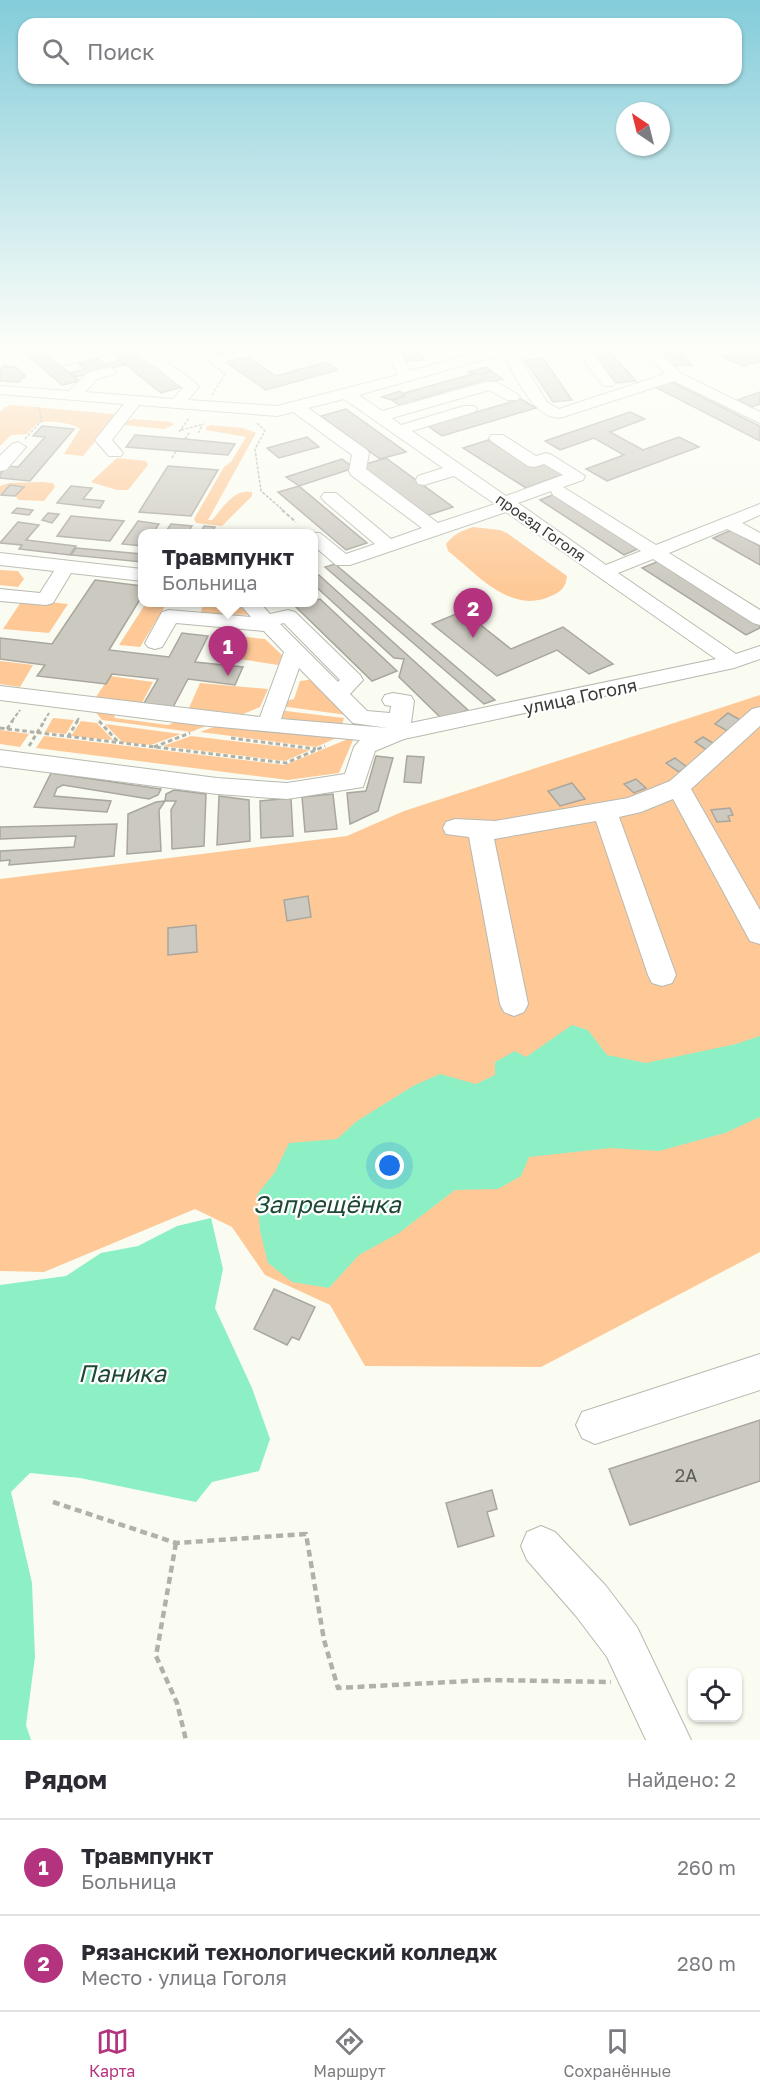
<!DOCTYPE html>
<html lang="ru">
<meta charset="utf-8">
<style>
:root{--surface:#fff;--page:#f2f2f3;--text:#2b2b33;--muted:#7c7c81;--line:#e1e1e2;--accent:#b4337e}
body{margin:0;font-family:"Golos Text",sans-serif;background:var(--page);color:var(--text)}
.controls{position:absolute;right:18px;bottom:18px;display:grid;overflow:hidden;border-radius:12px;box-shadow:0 2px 4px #0004}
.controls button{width:54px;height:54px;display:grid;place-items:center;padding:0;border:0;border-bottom:2px solid var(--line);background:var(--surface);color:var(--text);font:30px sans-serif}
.compass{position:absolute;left:616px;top:102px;width:54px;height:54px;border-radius:50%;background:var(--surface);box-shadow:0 2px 4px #0004;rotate:325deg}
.you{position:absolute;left:390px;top:1166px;width:21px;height:21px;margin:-15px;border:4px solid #fff;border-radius:50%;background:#1a73e8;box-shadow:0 0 0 9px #1a73e833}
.badge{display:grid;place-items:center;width:39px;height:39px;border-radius:50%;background:var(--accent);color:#fff;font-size:20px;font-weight:700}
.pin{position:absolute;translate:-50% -50px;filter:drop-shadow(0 2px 3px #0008)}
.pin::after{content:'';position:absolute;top:32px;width:21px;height:18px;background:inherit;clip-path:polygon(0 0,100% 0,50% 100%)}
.popup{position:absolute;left:138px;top:529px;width:180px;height:78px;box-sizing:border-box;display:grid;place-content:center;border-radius:12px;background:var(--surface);filter:drop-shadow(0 2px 4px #0005);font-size:20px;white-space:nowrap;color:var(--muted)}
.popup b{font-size:22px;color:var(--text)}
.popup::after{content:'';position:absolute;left:50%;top:100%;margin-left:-12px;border:12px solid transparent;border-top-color:var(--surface)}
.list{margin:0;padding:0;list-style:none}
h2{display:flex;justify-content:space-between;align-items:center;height:78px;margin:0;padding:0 24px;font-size:26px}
h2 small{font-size:20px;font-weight:400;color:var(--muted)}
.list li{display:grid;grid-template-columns:39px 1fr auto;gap:18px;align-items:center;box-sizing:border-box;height:96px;padding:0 24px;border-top:2px solid var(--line)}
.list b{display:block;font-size:22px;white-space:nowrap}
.list p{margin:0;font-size:20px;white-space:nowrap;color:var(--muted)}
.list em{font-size:20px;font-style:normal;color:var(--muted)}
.icon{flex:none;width:33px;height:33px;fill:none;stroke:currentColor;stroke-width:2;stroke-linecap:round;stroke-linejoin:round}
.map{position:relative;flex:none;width:760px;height:1740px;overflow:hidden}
.search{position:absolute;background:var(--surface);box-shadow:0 2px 4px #0004;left:18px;right:18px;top:18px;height:66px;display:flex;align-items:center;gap:15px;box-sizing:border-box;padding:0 21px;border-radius:18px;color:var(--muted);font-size:22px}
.sheet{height:270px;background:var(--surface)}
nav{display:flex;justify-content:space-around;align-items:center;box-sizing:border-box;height:84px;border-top:2px solid var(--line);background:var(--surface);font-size:16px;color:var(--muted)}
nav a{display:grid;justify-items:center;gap:3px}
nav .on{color:var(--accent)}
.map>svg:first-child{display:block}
</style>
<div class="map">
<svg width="760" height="1740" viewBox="0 0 760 1740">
<rect width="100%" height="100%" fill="#fafcf2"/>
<g fill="#fec997">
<polygon points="201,345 279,345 221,356 212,355 201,348"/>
<path d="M12 405 113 414 116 416 83 456 64 454 80 429C73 423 47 419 38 423 34 426 30 430 27 434L11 435 0 446V412L5 407Z"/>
<polygon points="133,419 172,422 174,425 164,429 125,425 123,423"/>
<path d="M211 425 243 428 256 433 208 520H212C223 508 234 488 252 492V496L222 526 196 523 194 519 224 467 231 462 246 437 206 430V427Z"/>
<polygon points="117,458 146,461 148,465 128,490 117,490 91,482"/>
<polygon points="42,482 53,483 55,487 44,501 19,500 15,496 23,486 10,485 0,495 0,486 9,483"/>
<path d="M473 527 500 530 507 533 567 576C566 587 561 592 551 596 511 615 477 574 448 551L446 544C454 534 461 531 473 527Z"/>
<polygon points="0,570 18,571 24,579 18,587 0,585"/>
<polygon points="23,599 68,604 49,633 3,629"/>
<polygon points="146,603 167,603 140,647 119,645"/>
<polygon points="204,603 236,603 250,615 202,613 201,611"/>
<polygon points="225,635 265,639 282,655 278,665 215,655"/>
<polygon points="0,661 33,665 20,687 0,684"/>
<polygon points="110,676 153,682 142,703 96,697"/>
<polygon points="307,680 313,680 347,715 280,706 282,702 294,699 300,681"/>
<polygon points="200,683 268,689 260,707 243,714 189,708"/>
<polygon points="760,695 760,1252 541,1367 365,1366 330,1305 265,1275 232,1227 195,1209 44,1272 0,1271 0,879 347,836 404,811"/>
<polygon points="93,709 113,711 115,718 168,725 182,719 211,724 191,732 102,720"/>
<polygon points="278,710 344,718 342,725 286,719 279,717"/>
<polygon points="53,718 74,720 66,734 45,732"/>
<polygon points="81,721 97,723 113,740 71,736"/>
<polygon points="105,724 181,734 151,745 122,742"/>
<polygon points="219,725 296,734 308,733 341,736 316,747 200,732"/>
<polygon points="0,730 29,734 20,747 0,744"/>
<polygon points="44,736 285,765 348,739 353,740 339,773 288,780 36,748"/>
<polygon points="191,736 310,750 285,761 163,746"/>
</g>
<g fill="#8df0c5">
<polygon points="572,1025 588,1030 607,1055 646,1063 736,1044 760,1036 760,1117 725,1133 659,1151 611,1148 529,1157 521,1176 498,1189 455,1190 399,1233 359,1255 329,1288 292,1282 268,1263 260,1231 257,1195 275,1172 289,1143 337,1139 357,1121 413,1086 440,1074 476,1084 495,1075 495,1062 515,1051 526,1057"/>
<polygon points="211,1218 223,1269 215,1308 252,1388 270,1439 259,1471 212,1482 196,1502 80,1478 30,1473 11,1492 32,1583 35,1657 26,1725 31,1740 0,1740 0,1285 66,1276 101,1253 138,1246 177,1226"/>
</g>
<g fill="#ccc9c0" stroke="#a9a69e" stroke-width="1.5">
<polygon points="399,345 416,345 424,360 406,361"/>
<polygon points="585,345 604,345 636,381 617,383"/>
<polygon points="654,345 674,345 692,365 673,366"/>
<polygon points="760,345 760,361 743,366 722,357"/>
<polygon points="38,346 79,381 62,385 21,350"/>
<polygon points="135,351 182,387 161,393 115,356"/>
<polygon points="248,357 276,376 326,362 338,370 266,390 226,362"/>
<polygon points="543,358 545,361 572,400 553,402 525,360"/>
<polygon points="99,359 105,364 119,360 124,365 75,377 70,373 85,369 79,364"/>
<polygon points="4,366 16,367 25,376 19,382 0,381 0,369"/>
<polygon points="486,367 491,371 479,375 468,372"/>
<polygon points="491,371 503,379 489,383 484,380 415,400 419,403 403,408 392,400 405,396 401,394 476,373 479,375"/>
<polygon points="672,382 760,426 760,441 655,387"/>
<polygon points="400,391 405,396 392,400 382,397"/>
<polygon points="760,392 760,404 752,407 737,400"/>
<polygon points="521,399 536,408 442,436 428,426"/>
<polygon points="346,409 406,452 380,459 321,416"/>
<polygon points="630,412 645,419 610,432 643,450 679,437 699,447 607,481 586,469 624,455 594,438 560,450 545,441"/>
<polygon points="42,426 74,429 30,481 0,478 0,474 7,466 18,467 45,437 33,436"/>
<polygon points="135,435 185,439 235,444 228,455 126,447"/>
<polygon points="307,437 319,447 279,458 267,448"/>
<polygon points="488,440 532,467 546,463 565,474 526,488 463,448"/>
<polygon points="386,458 453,507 426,516 359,466"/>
<polygon points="342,459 354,468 299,486 286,477"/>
<polygon points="168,466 218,470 191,516 139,512"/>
<polygon points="10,485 24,487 15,496 1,495"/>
<polygon points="71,486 92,488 83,499 104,501 100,508 57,503"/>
<polygon points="299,486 367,543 346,550 278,492"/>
<polygon points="555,494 640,548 624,555 540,500"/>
<polygon points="17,508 33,510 29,515 12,513"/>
<polygon points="48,513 59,514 52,523 42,520"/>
<polygon points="71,516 124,521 110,541 57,536"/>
<polygon points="138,521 159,524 152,534 142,534 142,546 122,544"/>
<polygon points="18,522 39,525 26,540 76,546 70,555 19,549 22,545 0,543"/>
<polygon points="171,524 192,526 187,534 164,534"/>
<polygon points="204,526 215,527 212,534 200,534"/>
<polygon points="731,530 760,546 760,565 713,538"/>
<polygon points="76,548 142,554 142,562 71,555"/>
<polygon points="659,561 760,624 760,628 746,635 642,568"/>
<polygon points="335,564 495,700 484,704 325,567"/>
<polygon points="319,575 468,710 453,716 440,717 399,677 404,659 394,658 314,585 314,577"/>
<polygon points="95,580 142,586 142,596 109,650 169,657 182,633 208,636 195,662 243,667 235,685 188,679 172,709 143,705 158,679 112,674 106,684 37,676 45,665 0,659 0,638 52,644"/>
<polygon points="320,599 397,671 372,681 296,607"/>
<polygon points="463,611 511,649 563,627 613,664 589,674 557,650 497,676 432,624"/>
<polygon points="728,713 744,722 731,733 715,724"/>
<polygon points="703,737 716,745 707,750 695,742"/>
<polygon points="376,756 393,758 378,811 350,824 347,793 366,791"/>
<polygon points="407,756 424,757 421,783 404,782"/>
<polygon points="675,758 687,767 679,772 666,763"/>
<polygon points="51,773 161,789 158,795 149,799 63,785 57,788 54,796 111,801 107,812 34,807"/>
<polygon points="636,779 646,788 634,793 624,784"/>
<polygon points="572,783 585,799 560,806 548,791"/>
<polygon points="174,790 206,794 204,846 172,849 171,810 176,801 165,801 166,794"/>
<polygon points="333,794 337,829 305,832 302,797"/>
<polygon points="219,796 249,800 250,841 217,845"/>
<polygon points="291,798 293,836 261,838 260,801"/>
<polygon points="165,801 159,810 161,851 127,854 128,814 156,802"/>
<polygon points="730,808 733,815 728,816 730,821 717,822 711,810"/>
<polygon points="117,824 114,856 9,865 10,860 0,861 0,851 74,847 76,836 0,839 0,827"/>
<polygon points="308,896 311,917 287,921 284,900"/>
<polygon points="196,925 197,952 168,955 168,928"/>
<polygon points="274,1289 315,1307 299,1340 292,1337 287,1345 254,1329"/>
<polygon points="760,1420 760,1481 630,1525 609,1469"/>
<polygon points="492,1490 497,1509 487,1512 494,1536 458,1547 446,1503"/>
</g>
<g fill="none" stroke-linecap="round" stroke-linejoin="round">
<defs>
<g id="minor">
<polygon points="0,345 8,345 0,350"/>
<path d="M37 345H52L67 356 114 345H144L197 384 199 387 188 400 277 406 398 375 383 345H397L410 371 503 345H525L523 348 515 350 547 402 559 409 665 374 639 345H653L680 373 760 412V423L674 381 563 417C536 424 514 373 503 354L359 395 382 411 486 382H496L517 394 520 397 517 400H507L489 390 392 418 401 425 464 406H474L477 409 474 412 412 431 506 496 563 475 544 464 534 467 528 466 491 441 489 438 491 435H503L536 456 546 453 552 455 585 476 583 480 563 487 656 545 760 504V515L742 523 760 533V545L727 529 669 553 760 610V625L753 623 653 559 618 573 736 654 760 646V659L734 668 404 739 375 751 363 787 287 799 217 794 0 766V750L217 778 287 783 345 774 354 747 360 740 199 725 0 700V686L260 717 284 652 264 631 176 623 162 647 155 649 148 647 145 643 162 612 169 610 251 617 238 602H259L270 614 288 610 295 612 360 675 363 680 350 694 367 711 390 713 391 706 385 705 382 700 385 695 393 693 411 696 414 701 411 723 716 659 506 512 350 565H336L314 546V534L308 533H320L346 554 375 544 324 501 321 497 324 493H336L391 539 422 528 351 475 349 471 352 455 293 412 277 416 139 405 112 440 123 453 121 456H109L95 440 124 404 0 394V386L69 391 87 373 110 367 117 371 115 374 97 379 85 392 173 399 183 388 132 349 64 365 59 364ZM344 399 443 468 418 476 416 480 418 484 424 485 454 476 495 504 438 523 366 469 369 453 367 450 308 408ZM551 491 553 495 641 551 606 565 518 503ZM284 623 340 680 338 682 280 624ZM299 668 353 723 388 728 281 719Z"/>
<polygon points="572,345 586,345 615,383 613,386 603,386"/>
<polygon points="18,442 26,447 6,470 0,471 0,456 12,444"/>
<polygon points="0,553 142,569 142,581 71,573 53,603 46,605 0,601 0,589 40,593 54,571 0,565"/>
<polygon points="760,707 760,726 691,789 760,910 760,944 750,941 673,799 641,812 619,817 676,975 672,983 662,986 652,983 648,975 596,821 494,839 528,1004 524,1012 514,1016 504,1012 500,1004 469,837 446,834 443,828 446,822 455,819 495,821 628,798 670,781 752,709"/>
<polygon points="760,1354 760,1390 595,1444 582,1438 576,1425 582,1412"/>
<polygon points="541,1526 555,1532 606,1586 637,1627 691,1740 646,1740 607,1657 576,1616 527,1560 521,1546 527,1532"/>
</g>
</defs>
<use href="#minor" stroke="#b8b9b0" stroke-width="2"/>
<g stroke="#b0b2aa" stroke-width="1.5" stroke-dasharray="3 1.5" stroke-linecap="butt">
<polyline points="191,345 192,349 225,374 212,395"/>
<polyline points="257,423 265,431 255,449 261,491 284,511"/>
<polyline points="181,430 204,424"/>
<polyline points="179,432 189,418"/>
<polyline points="198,433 203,425"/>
<polyline points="25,439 42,420 38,405"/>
<polyline points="185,439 189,433"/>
<polyline points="172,458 176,451"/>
</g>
<g stroke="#b0b2aa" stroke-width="2" stroke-dasharray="4 2" stroke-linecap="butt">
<polyline points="282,510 296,522"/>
<polyline points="12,721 20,710"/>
<polyline points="44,721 49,713"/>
<polyline points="77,721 79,718"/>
</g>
<g stroke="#b0b2aa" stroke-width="3" stroke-dasharray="4.5 3" stroke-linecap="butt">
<polyline points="99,721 119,743"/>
<polyline points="0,728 286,763 325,746"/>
<polyline points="7,729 13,720"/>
<polyline points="68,737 78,720"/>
<polyline points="231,738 316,749"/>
<polyline points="29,746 45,720"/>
<polyline points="154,747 190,733"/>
</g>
<g stroke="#b0b2aa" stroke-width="4.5" stroke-dasharray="7 4.5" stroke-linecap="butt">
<polyline points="53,1502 176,1543 306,1534 324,1640 338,1688 487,1680 611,1682"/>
<polyline points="176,1543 156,1656 177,1703 186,1740"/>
</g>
<use href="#minor" fill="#fff" fill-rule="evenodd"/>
</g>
<linearGradient id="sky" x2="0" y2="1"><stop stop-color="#83ccda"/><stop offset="0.59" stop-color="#fdfef9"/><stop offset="1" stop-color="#fdfef9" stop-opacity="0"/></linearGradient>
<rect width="760" height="588" fill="url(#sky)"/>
<g text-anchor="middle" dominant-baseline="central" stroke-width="4.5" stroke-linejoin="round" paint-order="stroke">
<g font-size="15" fill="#3a3b37" stroke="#fff">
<text transform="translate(541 527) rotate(35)">проезд Гоголя</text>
</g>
<g font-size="18" fill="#3a3b37" stroke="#fff">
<text transform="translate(580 696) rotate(-12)">улица Гоголя</text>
</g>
<g font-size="18" fill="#5e5e59">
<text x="686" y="1475">2А</text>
</g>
<g font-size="24" font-style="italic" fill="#1d4836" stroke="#fff">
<text x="327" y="1203">Запрещёнка</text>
<text x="122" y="1372">Паника</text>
</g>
</g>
</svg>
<div class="controls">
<button><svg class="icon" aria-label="locate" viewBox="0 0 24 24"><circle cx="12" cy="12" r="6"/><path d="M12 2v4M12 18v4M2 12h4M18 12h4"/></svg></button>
</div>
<svg class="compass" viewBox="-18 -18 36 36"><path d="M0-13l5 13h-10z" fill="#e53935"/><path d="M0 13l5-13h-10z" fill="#7c7c81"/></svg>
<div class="you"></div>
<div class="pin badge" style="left:228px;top:676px">1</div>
<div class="popup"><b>Травмпункт</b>Больница</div>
<div class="pin badge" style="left:473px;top:638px">2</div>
<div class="search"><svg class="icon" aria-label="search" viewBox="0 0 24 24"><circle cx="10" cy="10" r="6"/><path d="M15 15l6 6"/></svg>Поиск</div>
</div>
<section class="sheet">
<h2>Рядом<small>Найдено: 2</small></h2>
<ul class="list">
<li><span class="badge">1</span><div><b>Травмпункт</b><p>Больница</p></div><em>260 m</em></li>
<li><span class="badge">2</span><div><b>Рязанский технологический колледж</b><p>Место · улица Гоголя</p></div><em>280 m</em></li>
</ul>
</section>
<nav>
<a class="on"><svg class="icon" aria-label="map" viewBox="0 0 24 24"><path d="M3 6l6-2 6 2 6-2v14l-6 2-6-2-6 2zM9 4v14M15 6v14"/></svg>Карта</a>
<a><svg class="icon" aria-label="directions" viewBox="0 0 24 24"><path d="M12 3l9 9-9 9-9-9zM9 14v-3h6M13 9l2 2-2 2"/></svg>Маршрут</a>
<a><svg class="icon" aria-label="saved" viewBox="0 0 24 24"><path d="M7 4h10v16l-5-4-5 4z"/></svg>Сохранённые</a>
</nav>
